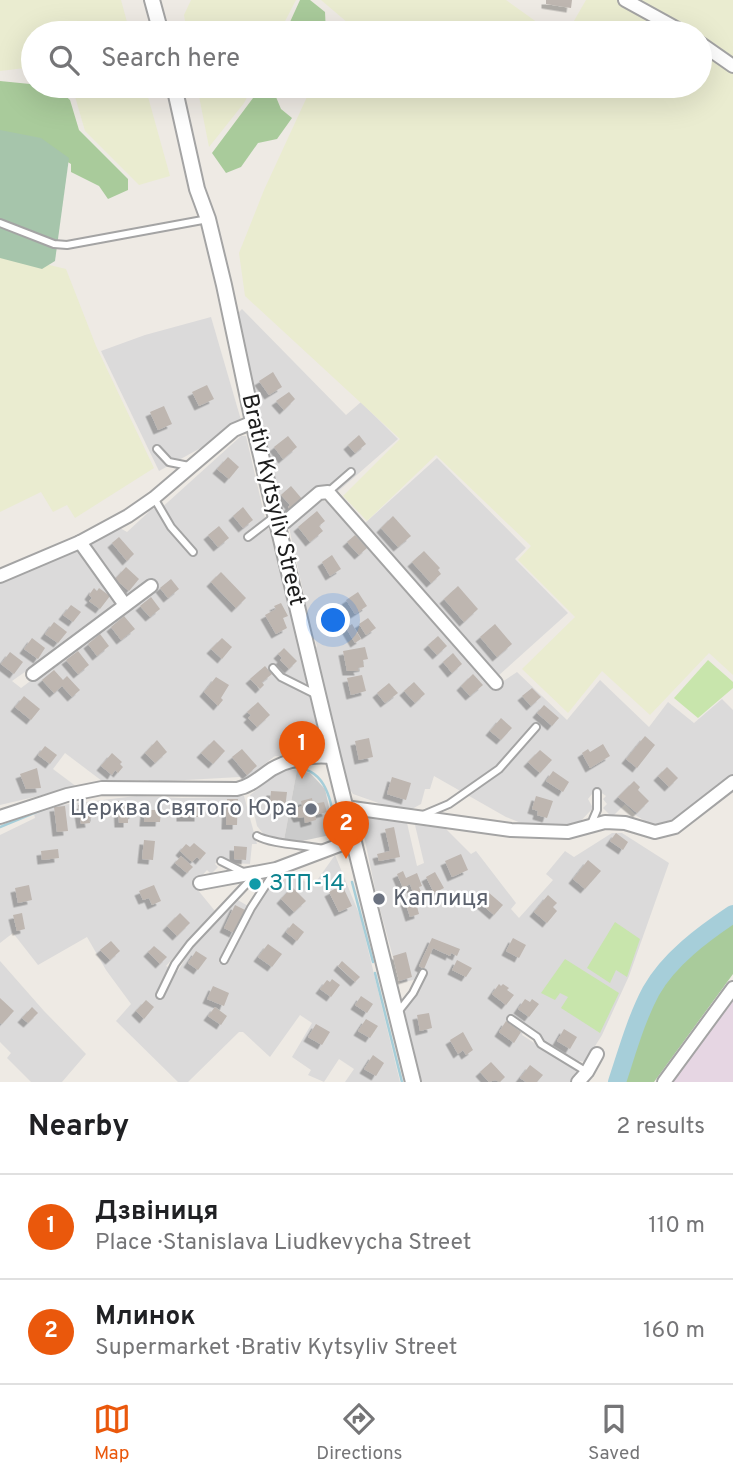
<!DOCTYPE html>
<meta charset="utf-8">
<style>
:root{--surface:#fff;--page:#f6f6f6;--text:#202124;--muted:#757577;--line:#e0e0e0;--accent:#ea580c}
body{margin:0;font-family:Overpass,sans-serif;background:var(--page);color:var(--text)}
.you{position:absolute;left:334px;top:621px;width:24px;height:24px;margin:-18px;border:5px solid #fff;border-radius:50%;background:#1a73e8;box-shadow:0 0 0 10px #1a73e833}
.badge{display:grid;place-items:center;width:46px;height:46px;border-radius:50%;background:var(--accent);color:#fff;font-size:23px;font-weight:700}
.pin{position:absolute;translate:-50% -58px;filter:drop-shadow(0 2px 4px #0008)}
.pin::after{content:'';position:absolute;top:37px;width:24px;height:21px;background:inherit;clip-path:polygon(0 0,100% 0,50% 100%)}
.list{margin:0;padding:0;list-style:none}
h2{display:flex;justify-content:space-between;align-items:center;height:91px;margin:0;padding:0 28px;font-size:30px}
h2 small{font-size:23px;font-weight:400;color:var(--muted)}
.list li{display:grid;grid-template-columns:46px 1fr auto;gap:21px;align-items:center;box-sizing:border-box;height:105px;padding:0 28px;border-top:2px solid var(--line)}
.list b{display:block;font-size:26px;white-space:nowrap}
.list p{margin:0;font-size:23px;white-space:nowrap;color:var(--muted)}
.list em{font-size:23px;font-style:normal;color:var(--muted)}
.icon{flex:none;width:38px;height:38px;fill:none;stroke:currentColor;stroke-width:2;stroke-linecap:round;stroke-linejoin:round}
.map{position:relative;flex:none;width:733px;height:1082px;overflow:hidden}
.search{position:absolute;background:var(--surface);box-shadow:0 7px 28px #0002;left:21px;right:21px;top:21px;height:77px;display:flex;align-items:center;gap:18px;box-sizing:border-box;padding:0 24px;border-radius:38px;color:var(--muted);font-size:26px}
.sheet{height:301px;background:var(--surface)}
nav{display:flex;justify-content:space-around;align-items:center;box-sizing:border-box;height:98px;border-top:2px solid var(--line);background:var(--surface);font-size:19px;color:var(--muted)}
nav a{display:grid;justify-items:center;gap:4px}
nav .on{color:var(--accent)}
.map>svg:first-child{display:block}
</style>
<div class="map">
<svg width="733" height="1082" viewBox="0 0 733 1082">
<defs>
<filter id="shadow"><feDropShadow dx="-4.5" dy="4.5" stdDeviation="0" flood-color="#0004"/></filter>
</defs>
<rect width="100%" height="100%" fill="#eeeae4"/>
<g fill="#dbdada">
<polygon points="242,309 346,415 361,402 398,439 335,494 320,487 283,517 237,314"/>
<polygon points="211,317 241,420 206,445 159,471 101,351 145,335"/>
<polygon points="241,436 246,436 265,518 245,535 249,541 268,525 308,680 301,690 310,695 319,737 281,756 275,756 249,776 241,779 240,777 150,782 148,780 102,781 65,753 53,769 77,787 0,805 0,580 56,559 77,548 120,605 12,681 21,688 156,587 126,599 95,557 90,544 120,528 127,532 153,508 158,511"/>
<polygon points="437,458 526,548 515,559 568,613 498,676 364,524"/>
<polygon points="318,499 327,502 493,688 517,672 567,720 600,680 649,727 668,702 694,723 722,699 733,710 733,775 679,817 653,826 637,816 625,804 612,817 603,808 607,804 603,799 606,796 596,789 588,799 593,808 576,826 526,825 506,817 434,776 430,789 425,789 421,804 412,809 387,806 353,794 349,788 314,650 317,646 315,640 311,637 302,601 305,600 288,523"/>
<polygon points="287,770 297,770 284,840 271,839 265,836 257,826 250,795 277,774"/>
<polygon points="227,795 244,796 257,844 252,844 250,864 232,863 221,857 215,864 218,867 211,874 207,870 199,879 197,889 215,911 166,966 178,971 193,946 236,899 248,906 219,963 228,963 230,953 254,910 273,883 288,872 313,886 335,855 360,916 400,1082 345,1082 354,1069 339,1059 324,1082 308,1075 311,1070 292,1057 312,1023 300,1015 270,1057 243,1032 239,1032 188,1082 178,1082 116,1021 131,1004 106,970 87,937 38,965 13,933 0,943 0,835 35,818 34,814 53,806 136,796 182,798 226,797"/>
<polygon points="360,817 407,823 417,866 424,863 415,825 445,828 471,854 476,851 516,903 511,909 519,918 553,880 546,874 565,851 574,857 612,833 622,833 669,863 629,976 602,1035 585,1062 574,1060 544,1041 537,1031 510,1015 506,1021 523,1032 522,1035 577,1071 578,1074 571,1082 422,1082 404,1011 422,978 400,983 378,902 382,900 381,897 377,898"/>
<polygon points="0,961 44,1011 86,1054 62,1082 31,1082 7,1058 11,1053 0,1042"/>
</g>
<polygon fill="#e6d6e3" points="733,1001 733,1082 673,1082"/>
<polygon fill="#cbcbcb" points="297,770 310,773 325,789 335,834 302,841 284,840"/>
<g fill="#eaecd0">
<polygon points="0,0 121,0 130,33 33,33 33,67 0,71"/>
<polygon points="191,0 296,0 279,33 187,33 184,15"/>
<polygon points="321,0 506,0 552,33 344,33 348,23"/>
<polygon points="586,0 733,0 733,675 709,653 650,715 602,671 568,713 522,669 575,617 518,560 531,546 436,455 367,521 343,496 400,439 245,296 239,253 264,190 312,86 700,86 700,33 567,33"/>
<polygon points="72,86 145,86 170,176 139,185 85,131"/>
<polygon points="197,86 253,86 244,103 209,147"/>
<polygon points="0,253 66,269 96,346 154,468 75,518 67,505 53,512 41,492 0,512"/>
</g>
<g fill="#c8e5ac">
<polygon points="708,660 733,682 733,688 698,718 674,698"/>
<polygon points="615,922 640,939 627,977 616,970 610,983 587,968"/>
<polygon points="565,959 619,993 600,1033 561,1008 568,997 560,993 555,1000 541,993"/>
</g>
<g fill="#a9cb9b">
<polygon points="300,0 310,0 325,12 326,33 285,33"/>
<polygon points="0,81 50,86 60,91 70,100 79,130 128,179 128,190 108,199 99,186 71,172 71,164 33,141 0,134"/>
<polygon points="262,86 289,86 276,97 281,109 292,118 277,139 258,143 241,167 226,173 212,153"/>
<path d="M733 921V974L654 1082H624C637 1046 646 1003 671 973 687 953 712 936 733 921Z"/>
</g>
<polygon fill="#a6c5ab" points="0,130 41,138 69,158 55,261 42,269 0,258"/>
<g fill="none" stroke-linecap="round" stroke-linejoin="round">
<g stroke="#a6ced9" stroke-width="2.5">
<path d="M288 768C329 764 331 805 337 834"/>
<polyline points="0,827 46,808"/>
<polyline points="352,882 373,962"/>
<polyline points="375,973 402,1082"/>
</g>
<path stroke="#a6ced9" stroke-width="18" d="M617 1082C627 1052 636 1019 651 991 669 959 703 934 733 914"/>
</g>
<g fill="#beb6b0" filter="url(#shadow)">
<polygon points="546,0 572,0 571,8 546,4"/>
<polygon points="273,372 282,387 269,395 259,381"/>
<polygon points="207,385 214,399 199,406 192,392"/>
<polygon points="289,392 295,399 284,410 276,401"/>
<polygon points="164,406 172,424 158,430 150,412"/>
<polygon points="359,435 366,444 355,453 348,445"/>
<polygon points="288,436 297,447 283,459 274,447"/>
<polygon points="228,457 239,467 229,479 217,469"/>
<polygon points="291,486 303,500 291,511 288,507 290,505 281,495"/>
<polygon points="243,507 253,520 243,528 233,516"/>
<polygon points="317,511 325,521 319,526 323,531 310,542 298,527"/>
<polygon points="393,516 411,536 398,547 381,528"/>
<polygon points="219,526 229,538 218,547 208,535"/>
<polygon points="355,535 367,548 359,555 347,542"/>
<polygon points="119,537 134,554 127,561 112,543"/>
<polygon points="424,551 440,568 438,570 441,574 431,583 412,562"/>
<polygon points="332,555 341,569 330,576 322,562"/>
<polygon points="126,567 139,579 129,591 115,579"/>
<polygon points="221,572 246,598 236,608 211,582"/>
<polygon points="171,579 179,589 168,598 160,588"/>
<polygon points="458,586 478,609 464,622 444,599"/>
<polygon points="94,588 97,591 99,588 110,596 100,609 89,601 92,598 89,595"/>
<polygon points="358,592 367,606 355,614 346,600"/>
<polygon points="151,597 160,609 150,617 140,606"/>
<polygon points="281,603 288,616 283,618 287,628 276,634 265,615 276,609 274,606"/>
<polygon points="71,605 81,612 73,622 63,615"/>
<polygon points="124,616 135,629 121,640 111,627"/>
<polygon points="368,618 376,628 366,635 359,624"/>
<polygon points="54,622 67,632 58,643 45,634"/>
<polygon points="352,624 361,639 355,643 346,628"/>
<polygon points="495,624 512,644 497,657 480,637"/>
<polygon points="100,634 109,646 97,656 88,644"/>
<polygon points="438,636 447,646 437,655 428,645"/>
<polygon points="32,638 45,648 38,659 24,649"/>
<polygon points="222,638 232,647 222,659 211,649"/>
<polygon points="365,647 368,659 363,660 364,667 358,668 359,671 347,671 343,651"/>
<polygon points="284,648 297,661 289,669 280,660 282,658 278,654"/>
<polygon points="78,651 89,665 78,674 66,660"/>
<polygon points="10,652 23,662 14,674 1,664"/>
<polygon points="453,653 462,664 452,673 443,662"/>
<polygon points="265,666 272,674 262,682 264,685 260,689 250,679"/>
<polygon points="54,670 63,680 67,676 80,690 72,697 62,686 54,693 42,680"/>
<polygon points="473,674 483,685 470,696 461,686"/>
<polygon points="362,675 366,691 351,695 347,678"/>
<polygon points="216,677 229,685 221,698 223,700 218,706 204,692"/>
<polygon points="414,682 425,694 415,703 404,691"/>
<polygon points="389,683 398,693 385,703 377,693"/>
<polygon points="532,688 541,697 531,706 522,696"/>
<polygon points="24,696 40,709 31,720 15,707"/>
<polygon points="258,702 270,715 257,727 248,718 251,715 247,712"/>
<polygon points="544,705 559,718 552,726 537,713"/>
<polygon points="501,718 512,728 501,740 490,731"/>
<polygon points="645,736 655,745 637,768 626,759"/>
<polygon points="369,738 373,757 359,760 355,741"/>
<polygon points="157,740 167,752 155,763 145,753"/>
<polygon points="214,740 225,751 213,764 201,753"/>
<polygon points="603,744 610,756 590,768 582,753 588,749 590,752"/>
<polygon points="45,746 57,755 50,764 38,755"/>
<polygon points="242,749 257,766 247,775 232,757"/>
<polygon points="540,750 552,760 540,773 528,762"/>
<polygon points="112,753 122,762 120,764 123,767 118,773 115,770 112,775 101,766"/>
<polygon points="667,767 678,778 669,787 658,776"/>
<polygon points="37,768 41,788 26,789 20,774"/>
<polygon points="553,771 569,782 563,792 546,781"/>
<polygon points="392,777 411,783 406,800 387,794"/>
<polygon points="634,781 640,787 638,790 649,801 637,813 618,797"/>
<polygon points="271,791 287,792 285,809 279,808 279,802 270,802"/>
<polygon points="536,796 553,801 547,818 537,815 538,811 532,809"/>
<polygon points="312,798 313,804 324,802 327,812 315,815 316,820 305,823 304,817 298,818 294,811 296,808 302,806 301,801"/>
<polygon points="227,799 238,799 237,825 226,825"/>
<polygon points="118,801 134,801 134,814 128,815 128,823 119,823"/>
<polygon points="94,803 95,817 89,818 90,823 81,824 78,805"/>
<polygon points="181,805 199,806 199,817 181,817"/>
<polygon points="65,806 68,831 57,832 54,807"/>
<polygon points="145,810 161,810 160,822 144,822"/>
<polygon points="394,827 400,857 379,861 377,854 390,851 385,829"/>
<polygon points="616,833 628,842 623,850 610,841"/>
<polygon points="144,840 155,841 153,860 142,859"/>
<polygon points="194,843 206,853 200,860 197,857 192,862 180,851 186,844 190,847"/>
<polygon points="234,846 247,847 246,860 234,859"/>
<polygon points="58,849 59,858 42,860 41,851"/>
<polygon points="461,854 468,870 452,877 445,861"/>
<polygon points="181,856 193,867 187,873 175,863"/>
<polygon points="588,860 601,871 585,889 573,879"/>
<polygon points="403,871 406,878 417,873 422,886 419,887 421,892 414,895 410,884 403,888 397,874"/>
<polygon points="435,872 444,888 434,893 426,877"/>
<polygon points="29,885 32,900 18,903 15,888"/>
<polygon points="154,885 161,901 152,905 149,898 143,900 139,891"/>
<polygon points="342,885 352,906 339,912 329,892"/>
<polygon points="292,887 306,901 294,912 281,899"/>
<polygon points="488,892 503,905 494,915 479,902"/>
<polygon points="548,895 557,903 553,907 557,911 547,923 534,912"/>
<polygon points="415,899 419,914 410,917 405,901"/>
<polygon points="235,905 245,910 234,933 224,928"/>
<polygon points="22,913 25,929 17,931 13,915"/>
<polygon points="180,913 190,923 177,936 167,926"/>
<polygon points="293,923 304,932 297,941 286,932"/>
<polygon points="432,938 460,949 457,956 451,953 450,956 433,948 424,969 419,966"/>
<polygon points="513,938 526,945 519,958 506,951"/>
<polygon points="111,941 120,951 110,960 100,950"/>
<polygon points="268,944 282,954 272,967 258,957"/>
<polygon points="154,946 167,957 160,964 148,952"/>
<polygon points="196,951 207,958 198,970 188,963"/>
<polygon points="406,952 412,977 399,981 393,956"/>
<polygon points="457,960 472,968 466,977 452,970"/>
<polygon points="342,961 360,977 355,982 338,966"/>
<polygon points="332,979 340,985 331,997 320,989 327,980 330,982"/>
<polygon points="499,984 501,986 503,984 509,988 507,990 514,995 506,1005 492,994"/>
<polygon points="213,986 229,993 224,1006 207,999"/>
<polygon points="361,996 373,1004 367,1013 355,1005"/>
<polygon points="0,998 14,1011 2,1024 0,1023"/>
<polygon points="525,999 530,1002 532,999 539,1004 529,1017 518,1009"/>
<polygon points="146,1000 154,1007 144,1019 136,1011"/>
<polygon points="32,1007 38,1013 28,1023 22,1018"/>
<polygon points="215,1007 227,1016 221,1025 208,1016"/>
<polygon points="429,1013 432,1028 420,1031 417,1015"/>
<polygon points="366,1019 378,1026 370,1038 358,1031"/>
<polygon points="506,1021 521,1032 514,1043 499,1032"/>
<polygon points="316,1024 330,1032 322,1045 308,1037"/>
<polygon points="564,1029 577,1037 570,1049 557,1041"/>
<polygon points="463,1032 473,1050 466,1055 463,1050 458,1054 450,1040"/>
<polygon points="373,1055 384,1063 376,1076 364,1069"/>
<polygon points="491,1062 505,1077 500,1082 495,1080 489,1082 480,1072"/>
<polygon points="530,1065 543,1075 537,1082 526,1082 520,1078"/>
</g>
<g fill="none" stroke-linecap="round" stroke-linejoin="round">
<defs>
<g id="service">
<polyline points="0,223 54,244 67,245 208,219"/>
<polyline points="157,449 169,462 189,466"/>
<polyline points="328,492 351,472"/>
<polyline points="154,498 171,527 193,552"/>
<polyline points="248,537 274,517"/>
<polyline points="273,668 281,677 315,694"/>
<polyline points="423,815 449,804 499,769 536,727"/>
<polyline points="591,824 597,810 597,792"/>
<path d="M257 836C271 844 305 845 323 849"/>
<polyline points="221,861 243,872"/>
<polyline points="224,960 251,908 275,871"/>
<polyline points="160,995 175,964 190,944 254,876"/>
<polyline points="398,1012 413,993 423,973"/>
<polyline points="511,1019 537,1037 541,1044 587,1072"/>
</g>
<g id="minor">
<polyline points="625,0 685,33"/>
<polyline points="700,43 733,66"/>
<polyline points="278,524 285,522 319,493 328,492 496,683"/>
<polyline points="80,542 125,605"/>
<polyline points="0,576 80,542 128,516 154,498 234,430 253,422"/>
<polyline points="33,674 151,586"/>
<polyline points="345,807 511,830 568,832 605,822 625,823 655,832 675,827 733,782"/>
<path d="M0 817 67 795 102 788 237 789C251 786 260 777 272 769 291 758 311 755 333 757"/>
<polyline points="200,883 276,869 353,840"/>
<polyline points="578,1082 587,1072 597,1054"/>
<polyline points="664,1082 733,988"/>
</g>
<g id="tertiary">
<polyline points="152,0 161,33"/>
<polyline points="174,86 197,189 208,219 224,285 253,422 333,757 413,1082"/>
</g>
</defs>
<use href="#service" stroke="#a4a4a4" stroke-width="10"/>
<use href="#minor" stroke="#a4a4a4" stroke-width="16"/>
<use href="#tertiary" stroke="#a4a4a4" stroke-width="18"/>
<use href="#service" stroke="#fff" stroke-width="6"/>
<use href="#minor" stroke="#fff" stroke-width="12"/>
<use href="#tertiary" stroke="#fff" stroke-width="14"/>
</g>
<g fill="#6b7280" stroke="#fff" stroke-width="2.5">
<circle cx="311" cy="809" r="7"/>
<circle cx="379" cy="899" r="7"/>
</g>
<circle fill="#0f9aa8" stroke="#fff" stroke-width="2.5" cx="255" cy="884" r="7"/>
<g text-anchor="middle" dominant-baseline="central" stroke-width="5" stroke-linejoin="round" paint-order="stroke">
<g font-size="23" fill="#1d1d1d" stroke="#fff">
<text transform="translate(272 500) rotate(77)">Brativ Kytsyliv Street</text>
</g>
<g font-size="23" fill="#5b616d" stroke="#fff" text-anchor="end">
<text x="297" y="809">Церква Святого Юра</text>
<text x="393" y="899" text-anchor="start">Каплиця</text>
</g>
<g font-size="23" fill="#0d838f" stroke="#fff" text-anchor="start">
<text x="269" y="884">ЗТП-14</text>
</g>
</g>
</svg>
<div class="you"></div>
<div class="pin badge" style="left:302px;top:779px">1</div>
<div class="pin badge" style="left:346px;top:859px">2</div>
<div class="search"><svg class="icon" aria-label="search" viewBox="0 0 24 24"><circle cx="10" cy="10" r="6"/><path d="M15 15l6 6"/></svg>Search here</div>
</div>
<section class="sheet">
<h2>Nearby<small>2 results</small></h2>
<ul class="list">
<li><span class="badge">1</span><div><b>Дзвіниця</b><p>Place · Stanislava Liudkevycha Street</p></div><em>110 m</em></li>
<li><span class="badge">2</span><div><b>Млинок</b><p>Supermarket · Brativ Kytsyliv Street</p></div><em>160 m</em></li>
</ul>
</section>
<nav>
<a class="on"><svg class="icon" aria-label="map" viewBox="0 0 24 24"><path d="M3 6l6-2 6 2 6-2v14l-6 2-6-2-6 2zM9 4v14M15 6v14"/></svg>Map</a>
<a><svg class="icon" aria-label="directions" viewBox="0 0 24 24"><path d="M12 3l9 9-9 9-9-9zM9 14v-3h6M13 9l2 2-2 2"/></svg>Directions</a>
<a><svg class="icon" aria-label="saved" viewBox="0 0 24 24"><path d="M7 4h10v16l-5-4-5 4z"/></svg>Saved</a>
</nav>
